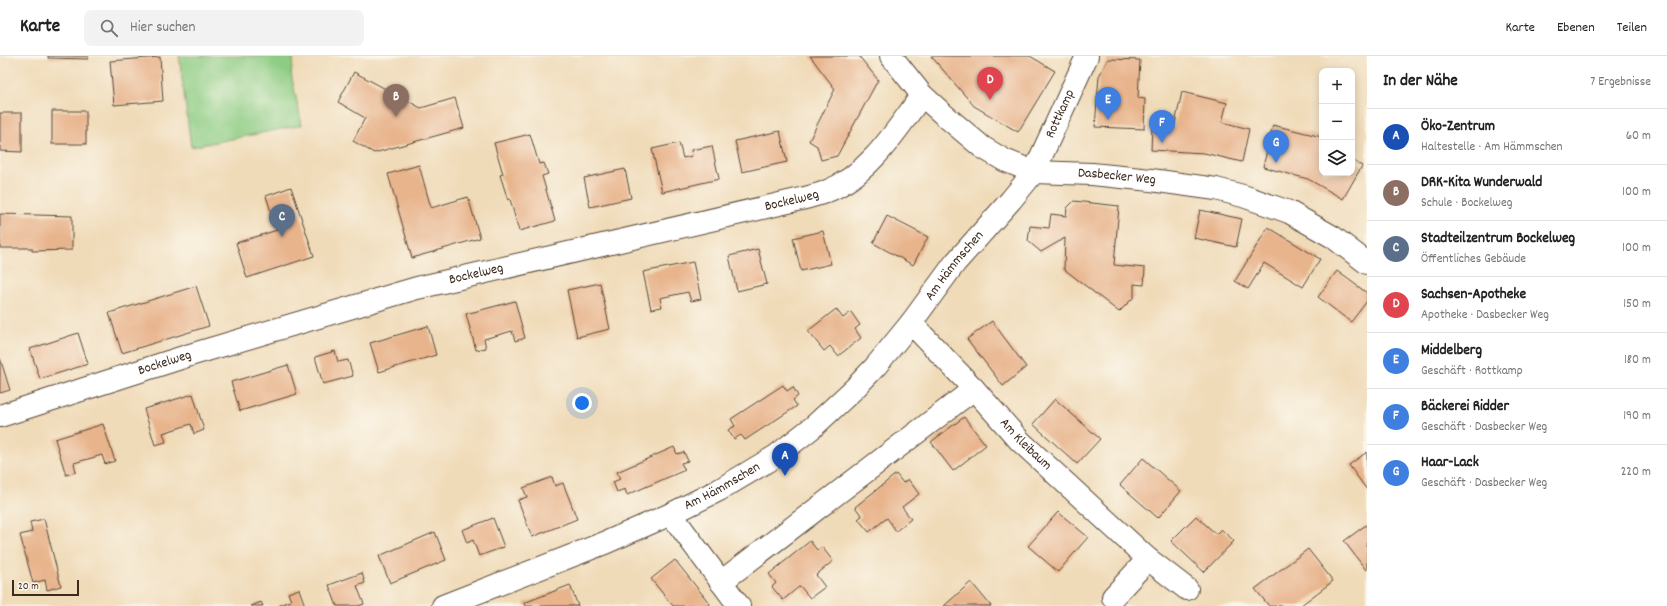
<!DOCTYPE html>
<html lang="de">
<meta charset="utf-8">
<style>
:root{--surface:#fff;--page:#f2f2f2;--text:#222;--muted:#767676;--line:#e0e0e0;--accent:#d1495b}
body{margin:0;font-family:Dekko,sans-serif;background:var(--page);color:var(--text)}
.controls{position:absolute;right:12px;top:12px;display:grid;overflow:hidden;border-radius:8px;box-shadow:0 2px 10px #0003}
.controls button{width:36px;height:36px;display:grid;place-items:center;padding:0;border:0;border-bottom:1px solid var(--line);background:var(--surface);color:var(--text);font:20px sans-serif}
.scale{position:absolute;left:12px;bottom:10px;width:67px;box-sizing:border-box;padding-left:4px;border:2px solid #3b2a1e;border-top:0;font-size:11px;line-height:14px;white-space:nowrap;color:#3b2a1e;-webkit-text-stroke:3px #fbf7ec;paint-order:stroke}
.you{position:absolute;left:582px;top:347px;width:14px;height:14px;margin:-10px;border:3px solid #fff;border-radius:50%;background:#1a73e8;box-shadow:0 0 0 6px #1a73e833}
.badge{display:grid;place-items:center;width:26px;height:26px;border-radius:50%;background:var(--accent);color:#fff;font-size:13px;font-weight:700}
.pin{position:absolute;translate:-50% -33px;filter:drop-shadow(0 1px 2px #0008)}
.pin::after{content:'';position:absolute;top:21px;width:14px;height:12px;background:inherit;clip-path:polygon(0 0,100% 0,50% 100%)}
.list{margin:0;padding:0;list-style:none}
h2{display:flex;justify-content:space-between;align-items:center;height:52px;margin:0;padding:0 16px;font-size:17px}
h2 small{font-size:13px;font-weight:400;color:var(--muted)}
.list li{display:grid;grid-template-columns:26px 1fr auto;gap:12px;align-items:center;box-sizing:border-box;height:56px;padding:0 16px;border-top:1px solid var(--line)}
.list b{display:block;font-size:15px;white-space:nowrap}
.list p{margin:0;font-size:13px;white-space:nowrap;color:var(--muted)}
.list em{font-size:13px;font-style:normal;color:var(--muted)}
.icon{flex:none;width:22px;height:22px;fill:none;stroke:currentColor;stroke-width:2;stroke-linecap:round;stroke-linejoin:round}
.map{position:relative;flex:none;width:1367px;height:550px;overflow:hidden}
header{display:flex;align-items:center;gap:24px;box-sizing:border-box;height:56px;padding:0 20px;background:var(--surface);border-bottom:1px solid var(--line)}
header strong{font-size:19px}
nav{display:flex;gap:22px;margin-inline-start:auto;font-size:14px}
.search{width:280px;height:36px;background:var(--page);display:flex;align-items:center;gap:10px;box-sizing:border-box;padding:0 14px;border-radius:8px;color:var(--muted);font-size:15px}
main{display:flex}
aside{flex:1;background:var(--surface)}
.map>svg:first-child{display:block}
</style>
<header>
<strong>Karte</strong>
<div class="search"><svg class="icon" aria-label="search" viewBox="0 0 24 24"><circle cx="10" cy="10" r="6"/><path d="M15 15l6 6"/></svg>Hier suchen</div>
<nav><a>Karte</a><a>Ebenen</a><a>Teilen</a></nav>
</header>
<main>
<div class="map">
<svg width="1367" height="550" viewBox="0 0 1367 550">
<rect width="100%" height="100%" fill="#fbf7ec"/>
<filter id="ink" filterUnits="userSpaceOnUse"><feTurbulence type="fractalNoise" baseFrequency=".025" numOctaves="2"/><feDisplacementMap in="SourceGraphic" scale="8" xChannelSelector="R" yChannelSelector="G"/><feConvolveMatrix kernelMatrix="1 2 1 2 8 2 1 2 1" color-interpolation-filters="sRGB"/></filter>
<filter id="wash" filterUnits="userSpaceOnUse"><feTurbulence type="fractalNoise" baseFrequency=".012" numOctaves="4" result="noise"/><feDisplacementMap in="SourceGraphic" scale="16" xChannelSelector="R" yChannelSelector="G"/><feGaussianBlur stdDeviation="0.9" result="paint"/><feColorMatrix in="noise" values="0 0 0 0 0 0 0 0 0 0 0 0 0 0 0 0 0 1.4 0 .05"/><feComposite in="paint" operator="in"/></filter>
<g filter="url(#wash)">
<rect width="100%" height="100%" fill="#f0dbb9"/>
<polygon fill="#8dcc83" stroke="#647b50" points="179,0 294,0 291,18 302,69 191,91"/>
<g id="blocks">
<g fill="#e8b48c">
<polygon points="48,0 88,0 88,3 48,2"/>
<polygon points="810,0 859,0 878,24 837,100 821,104 817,90 809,85 835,33"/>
<polygon points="931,0 1030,0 1055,15 1018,76 974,50"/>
<polygon points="160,1 163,45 114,49 110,5"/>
<polygon points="1108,3 1140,4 1138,42 1145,43 1144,73 1095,71 1099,20"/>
<polygon points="354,16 421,52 455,42 464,72 374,97 353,85 365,62 338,46"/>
<polygon points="1182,36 1227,47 1222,66 1249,73 1242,106 1204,97 1151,94 1152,72 1174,72"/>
<rect x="52" y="55" width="34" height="33"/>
<polygon points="0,57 22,57 22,96 0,95"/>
<polygon points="1273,69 1322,81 1322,117 1352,117 1352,104 1362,110 1343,143 1308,123 1263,111"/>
<polygon points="780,75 787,106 742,116 735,85"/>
<polygon points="530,78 539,108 544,107 548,118 542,120 555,165 519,175 510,143 508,144 500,119 503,118 494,87"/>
<polygon points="679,87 683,102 692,100 691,94 712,90 719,123 662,136 652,93"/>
<polygon points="419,109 431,152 468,141 480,182 412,202 388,118"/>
<polygon points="625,113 631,142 590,151 584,122"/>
<polygon points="291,131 314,200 247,222 236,187 277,174 266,140"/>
<polygon points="1074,145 1119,150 1114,209 1145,212 1144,229 1134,228 1134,241 1119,256 1064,213 1065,182 1041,196 1028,185 1030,170 1049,172 1051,158 1066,160 1067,152"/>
<polygon points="1200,154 1242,163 1236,191 1194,182"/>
<polygon points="0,158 72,160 72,194 32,195 32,192 0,192"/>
<polygon points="887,160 928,181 913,209 873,187"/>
<polygon points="1268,171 1320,203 1303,231 1264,207 1248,233 1235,225"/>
<polygon points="823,175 831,208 801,215 793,182"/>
<polygon points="758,193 767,228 737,235 729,200"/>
<polygon points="693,206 701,243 691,245 688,236 660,242 662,251 651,253 643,216"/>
<polygon points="1337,215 1367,237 1367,245 1351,266 1318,241"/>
<polygon points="600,227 610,273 577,281 567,234"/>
<polygon points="196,230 209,270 122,297 109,257"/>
<polygon points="515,245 525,282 515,285 512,275 484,283 486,292 476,294 466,258"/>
<polygon points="836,253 843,262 851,256 860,269 855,273 861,282 838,300 830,290 824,295 808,275"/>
<polygon points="992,265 1026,311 1003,330 967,283"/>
<polygon points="428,270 436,299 379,316 370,287"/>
<polygon points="78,277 88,308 40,323 30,293"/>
<polygon points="335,295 338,306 348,304 353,320 323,328 315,301"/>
<polygon points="0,302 10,334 0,337"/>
<polygon points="288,309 297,338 240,355 231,326"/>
<polygon points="783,329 787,335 793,331 798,340 793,344 797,350 745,384 741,379 734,383 728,374 735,370 731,363"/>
<polygon points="193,338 204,374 194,378 191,368 163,377 166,386 155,389 144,353"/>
<polygon points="1055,343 1100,383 1077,408 1033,368"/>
<polygon points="964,361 986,389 953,415 931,386"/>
<polygon points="103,368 115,405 105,408 102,399 74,407 76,416 66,419 55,383"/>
<polygon points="674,391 677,398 684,396 688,405 681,407 685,414 627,439 625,433 617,436 613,426 620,423 617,416"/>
<polygon points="1367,396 1367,434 1349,409"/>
<polygon points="1143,402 1181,435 1158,462 1120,429"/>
<polygon points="896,418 903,427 908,423 919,438 902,451 911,463 896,475 887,462 869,476 858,463 862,460 855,451"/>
<polygon points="552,421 555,430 563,427 577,463 532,481 518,444 527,441 523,432"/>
<polygon points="1058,456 1088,481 1058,516 1028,490"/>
<polygon points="1196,460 1216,478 1221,473 1234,485 1204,516 1171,485"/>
<polygon points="493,462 504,491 479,500 473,484 467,487 462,474"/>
<polygon points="44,463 61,530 47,534 45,524 33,527 20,479 32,476 30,466"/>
<polygon points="1366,469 1367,471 1367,513 1366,514 1344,485"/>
<polygon points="435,476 446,504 390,527 379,500"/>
<polygon points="810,485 817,494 822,491 833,505 816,519 825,531 810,542 800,530 783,544 772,531 776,527 769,518"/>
<polygon points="1308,493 1333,525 1300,550 1269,550 1255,533"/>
<polygon points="675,504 710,548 708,550 673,550 651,523"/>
<polygon points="362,517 365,527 357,530 364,548 358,550 337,550 329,529"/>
<polygon points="971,526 991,550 944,550"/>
<polygon points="570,529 578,550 525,550 524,547"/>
<polygon points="299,533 305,550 278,550 291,545 288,537"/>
<polygon points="261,546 263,550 251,550"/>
</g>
</g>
</g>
<g filter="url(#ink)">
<use href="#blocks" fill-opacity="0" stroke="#564535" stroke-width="1"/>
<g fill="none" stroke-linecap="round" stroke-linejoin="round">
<defs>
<g id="minor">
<path id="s1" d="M891 0 922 39 943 58 982 91 1004 104 1034 116 1092 118 1151 124 1216 133 1243 140 1289 156 1333 181 1367 207"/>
<path id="s2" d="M911 267 974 333 1020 385 1148 503 1187 533"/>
<path id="s3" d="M0 360 190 299 417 232 801 143C809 141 817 139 825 136 868 120 896 75 922 39"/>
<polyline points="671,458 739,550"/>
<polyline points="721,526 974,333"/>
<polyline points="1113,541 1148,503"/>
<path id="s4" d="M443 550 607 486 671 458 719 434 776 400 813 371 855 332 875 311 911 267 955 207 1011 144 1034 116 1087 0"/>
</g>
</defs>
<use href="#minor" stroke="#564535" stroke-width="24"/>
<use href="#minor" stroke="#fff" stroke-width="22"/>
</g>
</g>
<g text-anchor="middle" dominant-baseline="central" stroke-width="4" stroke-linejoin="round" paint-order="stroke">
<g font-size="14" fill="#3b2a1e" stroke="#fbf7ec">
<text stroke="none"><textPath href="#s4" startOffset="815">Rottkamp</textPath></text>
<text stroke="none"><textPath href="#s1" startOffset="270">Dasbecker Weg</textPath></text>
<text stroke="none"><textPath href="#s3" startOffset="821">Bockelweg</textPath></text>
<text stroke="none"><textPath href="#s4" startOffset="628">Am Hämmschen</textPath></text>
<text stroke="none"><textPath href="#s3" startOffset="497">Bockelweg</textPath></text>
<text stroke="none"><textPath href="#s3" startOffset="173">Bockelweg</textPath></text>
<text stroke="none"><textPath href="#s2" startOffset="167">Am Kleibaum</textPath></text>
<text stroke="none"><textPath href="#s4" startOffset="304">Am Hämmschen</textPath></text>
</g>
</g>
</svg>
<div class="controls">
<button>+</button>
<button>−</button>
<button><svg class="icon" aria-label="layers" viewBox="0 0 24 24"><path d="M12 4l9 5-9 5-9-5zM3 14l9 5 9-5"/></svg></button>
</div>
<div class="scale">20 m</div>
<div class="you"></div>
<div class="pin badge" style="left:785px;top:420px;background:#1a4fb4">A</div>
<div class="pin badge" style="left:396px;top:61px;background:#8d6e63">B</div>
<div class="pin badge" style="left:282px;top:181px;background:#5c6f8a">C</div>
<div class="pin badge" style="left:990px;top:44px;background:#e0444e">D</div>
<div class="pin badge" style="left:1108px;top:64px;background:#3f7fe0">E</div>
<div class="pin badge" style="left:1162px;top:87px;background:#3f7fe0">F</div>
<div class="pin badge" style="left:1276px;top:107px;background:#3f7fe0">G</div>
</div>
<aside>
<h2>In der Nähe<small>7 Ergebnisse</small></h2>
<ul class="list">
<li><span class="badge" style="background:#1a4fb4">A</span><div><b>Öko-Zentrum</b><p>Haltestelle · Am Hämmschen</p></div><em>60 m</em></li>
<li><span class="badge" style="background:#8d6e63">B</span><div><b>DRK-Kita Wunderwald</b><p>Schule · Bockelweg</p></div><em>100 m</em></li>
<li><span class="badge" style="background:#5c6f8a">C</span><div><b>Stadteilzentrum Bockelweg</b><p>Öffentliches Gebäude</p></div><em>100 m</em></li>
<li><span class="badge" style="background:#e0444e">D</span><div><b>Sachsen-Apotheke</b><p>Apotheke · Dasbecker Weg</p></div><em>150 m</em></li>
<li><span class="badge" style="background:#3f7fe0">E</span><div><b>Middelberg</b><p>Geschäft · Rottkamp</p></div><em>180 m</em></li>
<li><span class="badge" style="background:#3f7fe0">F</span><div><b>Bäckerei Ridder</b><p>Geschäft · Dasbecker Weg</p></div><em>190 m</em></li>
<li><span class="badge" style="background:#3f7fe0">G</span><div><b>Haar-Lack</b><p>Geschäft · Dasbecker Weg</p></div><em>220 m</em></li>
</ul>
</aside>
</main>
